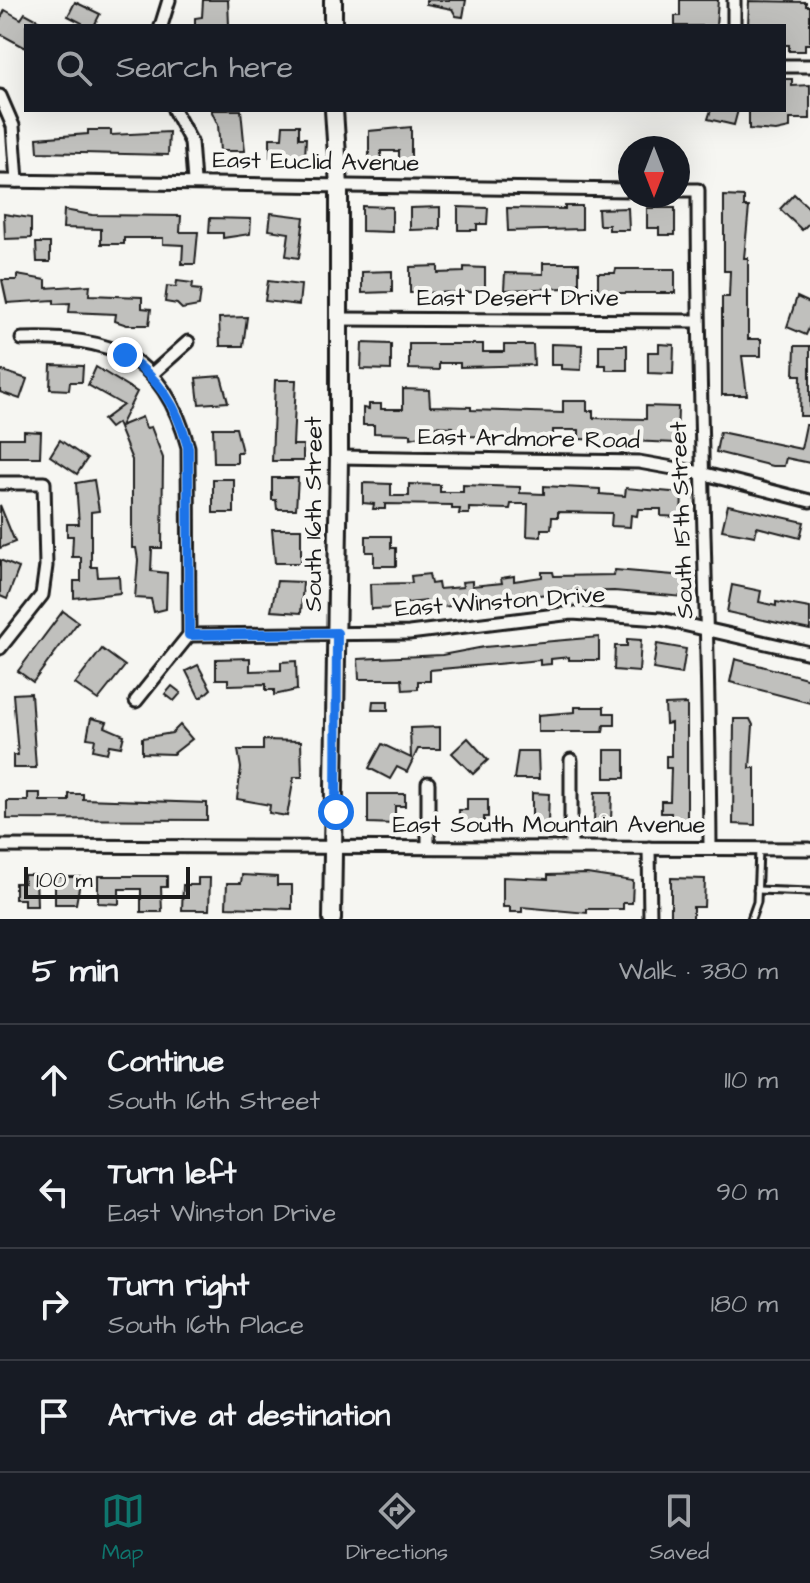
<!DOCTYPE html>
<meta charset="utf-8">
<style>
:root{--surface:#171b24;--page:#242831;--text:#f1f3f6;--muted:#9ea1a6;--line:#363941;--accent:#0f766e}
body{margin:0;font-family:"Architects Daughter",sans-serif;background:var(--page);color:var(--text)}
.compass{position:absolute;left:618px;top:136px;width:72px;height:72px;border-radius:50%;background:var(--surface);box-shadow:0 8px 32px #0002;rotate:180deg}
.scale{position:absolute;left:24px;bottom:20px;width:166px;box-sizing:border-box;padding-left:8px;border:4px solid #1c1c1c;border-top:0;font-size:22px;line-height:28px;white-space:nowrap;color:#1c1c1c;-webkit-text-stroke:6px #f6f6f2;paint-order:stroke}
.stop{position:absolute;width:24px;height:24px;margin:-18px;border:6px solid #1a73e8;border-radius:50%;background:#fff}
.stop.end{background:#1a73e8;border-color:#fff;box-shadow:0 2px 8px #0008}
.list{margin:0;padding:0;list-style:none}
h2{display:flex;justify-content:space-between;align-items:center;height:104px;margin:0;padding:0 32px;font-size:34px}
h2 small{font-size:26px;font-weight:400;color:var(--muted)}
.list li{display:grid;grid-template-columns:52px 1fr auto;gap:24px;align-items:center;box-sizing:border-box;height:112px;padding:0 32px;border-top:2px solid var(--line)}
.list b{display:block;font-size:30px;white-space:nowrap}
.list p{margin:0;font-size:26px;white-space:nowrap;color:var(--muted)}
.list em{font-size:26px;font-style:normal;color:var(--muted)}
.icon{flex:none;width:44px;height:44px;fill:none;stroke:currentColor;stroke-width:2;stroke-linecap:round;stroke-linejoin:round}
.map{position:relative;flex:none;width:810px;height:919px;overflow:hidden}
.search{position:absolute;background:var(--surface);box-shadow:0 8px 32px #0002;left:24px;right:24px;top:24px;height:88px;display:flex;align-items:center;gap:20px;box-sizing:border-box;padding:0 28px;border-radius:0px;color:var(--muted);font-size:30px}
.sheet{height:552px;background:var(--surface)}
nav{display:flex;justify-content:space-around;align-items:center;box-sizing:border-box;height:112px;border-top:2px solid var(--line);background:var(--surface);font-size:22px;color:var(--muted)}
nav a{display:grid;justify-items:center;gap:4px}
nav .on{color:var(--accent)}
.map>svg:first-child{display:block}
</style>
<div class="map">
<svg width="810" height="919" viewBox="0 0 810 919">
<rect width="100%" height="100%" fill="#f6f6f2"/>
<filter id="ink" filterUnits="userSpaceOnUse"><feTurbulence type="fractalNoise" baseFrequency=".0125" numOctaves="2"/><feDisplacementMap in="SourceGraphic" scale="16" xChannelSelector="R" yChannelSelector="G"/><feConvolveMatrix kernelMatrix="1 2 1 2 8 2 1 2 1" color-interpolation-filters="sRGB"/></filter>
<g filter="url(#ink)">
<g fill="#c0c0bd" stroke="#1c1c1c" stroke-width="2">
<polygon points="203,0 228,0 229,26 195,26 195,18 202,17"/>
<polygon points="426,0 466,0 463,17 456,16 452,9 426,4"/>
<polygon points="680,0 718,0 716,26 675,26 675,16 680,16"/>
<polygon points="749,1 806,2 806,6 810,6 810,44 805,44 805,51 789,51 789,45 784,45 784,26 748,26"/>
<polygon points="75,2 100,14 94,26 81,26 82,23 68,16"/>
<polygon points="5,10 21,19 25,13 49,26 26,26 26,48 0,34 0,20"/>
<polygon points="784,79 792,79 792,86 810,85 810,119 790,119 790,128 776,131 749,129 749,110 784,110"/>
<polygon points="211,110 241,110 245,151 220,151 218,125"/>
<polygon points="711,110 738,110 734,125 708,119"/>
<polygon points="283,125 299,125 299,138 306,138 305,158 270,157 270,138 282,138"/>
<polygon points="411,127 411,162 399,162 399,151 381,151 381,161 369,161 369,131"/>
<polygon points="88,130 111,130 111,135 169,132 168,155 38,152 37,138 88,134"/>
<polygon points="794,194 810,209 810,222 802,230 780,209"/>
<polygon points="724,196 744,197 744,207 749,207 744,258 748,258 748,339 761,339 761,356 742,356 747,395 722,395 722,297 729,297 730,271 724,271"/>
<polygon points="362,206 392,207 392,232 362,231"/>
<polygon points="565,206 582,206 582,229 508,231 507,208 565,209"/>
<polygon points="440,207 440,229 410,230 410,208"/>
<polygon points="458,207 488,208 487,224 477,224 477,230 458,230"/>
<polygon points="628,208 629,230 609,230 609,225 599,225 598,209"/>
<polygon points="647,208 675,208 675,235 659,235 659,228 647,228"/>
<polygon points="64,210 92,215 181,216 180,232 198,232 195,264 182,264 183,245 163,244 163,238 124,238 124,244 101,244 101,229 63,228"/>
<polygon points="271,213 304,217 299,258 286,256 289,233 269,230"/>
<polygon points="4,214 31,218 31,238 5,239"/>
<polygon points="210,218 251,219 250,234 223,238 223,233 209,233"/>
<polygon points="36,243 50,243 50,262 37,262"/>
<polygon points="543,263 579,263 579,294 565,294 565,288 504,290 505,273 543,274"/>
<polygon points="438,266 438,273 464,272 464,267 485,268 485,292 410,293 410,267"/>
<polygon points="616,269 675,269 675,293 598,293 598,273 615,273"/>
<polygon points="392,271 392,292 362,293 362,272"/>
<polygon points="17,275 46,280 46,288 90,285 89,295 142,297 142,308 151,309 149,325 127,325 115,321 116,314 69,312 70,303 54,304 54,300 7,303 2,280 17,280"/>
<polygon points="177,281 193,283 192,289 201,290 199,306 182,309 177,304 165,302 167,286 176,287"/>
<polygon points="268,281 301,285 299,305 265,301"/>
<polygon points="797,297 810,303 810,326 806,335 787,327"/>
<polygon points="247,317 243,346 220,346 219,318"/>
<polygon points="362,343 391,344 391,370 361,369"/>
<polygon points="409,344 483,344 483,352 504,352 504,345 533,345 534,365 460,367 460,363 439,363 439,370 409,369"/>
<polygon points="551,344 582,345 581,370 561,369 561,365 551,365"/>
<polygon points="659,344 674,345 673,374 648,373 648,352 659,352"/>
<polygon points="599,345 627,345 627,370 606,370 606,365 599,365"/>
<polygon points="795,346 810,346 810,416 800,416 801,375 794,375"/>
<polygon points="51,365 83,366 82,382 70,382 69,390 50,389"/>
<polygon points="96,367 137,392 120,426 142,417 146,428 151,427 163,458 162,548 152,548 151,571 167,573 166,609 154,612 151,599 135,598 138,560 136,548 132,548 132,460 117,423 110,428 103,420 123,405 88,385"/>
<polygon points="0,370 27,379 20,399 0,392"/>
<polygon points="221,376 228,402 199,404 196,378"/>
<polygon points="275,380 296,380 293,445 303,445 303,461 272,461"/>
<polygon points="403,389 429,390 430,406 471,407 471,410 563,413 563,401 587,401 587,411 593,411 593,418 646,419 646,406 678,407 677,443 579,439 579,430 553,430 553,437 452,436 453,427 430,426 430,434 411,438 411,434 374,433 374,425 363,425 363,408 369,409 369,404 381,404 381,409 403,409"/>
<polygon points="806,425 810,425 810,463 786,458 784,466 772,466 716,452 720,432 801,449"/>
<polygon points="213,428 236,428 242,452 237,452 237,463 214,463"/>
<polygon points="24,431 41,432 40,457 0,457 0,438 24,438"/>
<polygon points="60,440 87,459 77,474 50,456"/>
<polygon points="272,478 298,478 296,509 277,509 276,500 272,500"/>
<rect x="213" y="479" width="21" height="34"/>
<polygon points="94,480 99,511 91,512 91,567 97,567 98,577 119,576 120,593 74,598 74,581 81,581 81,557 72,557 73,536 67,536 67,524 79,524 76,483"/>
<polygon points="363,483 391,484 391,496 409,496 409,484 440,485 440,492 463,492 463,485 520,487 520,493 544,494 544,486 600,489 600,494 625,496 626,488 682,493 681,517 661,516 661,509 638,509 637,516 631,515 630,527 611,526 612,513 558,512 558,517 552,517 551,529 541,529 541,537 527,536 528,504 511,504 510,509 469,508 469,514 459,514 460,509 452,509 452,505 385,504 385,509 373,509 374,504 363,503"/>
<polygon points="0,505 15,542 0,548"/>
<polygon points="728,505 804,522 800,538 757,527 755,536 722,530"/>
<polygon points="272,529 301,529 301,563 275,563"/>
<polygon points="366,536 391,536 391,548 396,548 396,566 374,566 374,552 366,552"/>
<polygon points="0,560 19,568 7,599 0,596"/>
<polygon points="615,570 685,576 684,597 614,591 563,592 427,609 426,601 400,604 400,608 371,609 370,584 412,583 411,576 429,574 431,584 438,583 439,589 463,587 462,582 472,581 472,586 502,583 501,578 514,576 514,581 542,577 542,572 553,572 554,576 614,575"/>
<polygon points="277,581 303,582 301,613 271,611"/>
<polygon points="732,585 761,591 759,602 776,606 776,602 810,608 810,630 727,612"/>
<polygon points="63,611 78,622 33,682 18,671"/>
<polygon points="599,637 599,660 569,660 569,657 551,659 551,664 540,665 540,660 430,670 430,681 418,681 418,689 403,690 402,679 359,679 358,659 442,655 484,647"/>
<polygon points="627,639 641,640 639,672 614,670 615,646 627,646"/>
<polygon points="657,644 686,649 682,674 653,669"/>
<polygon points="102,649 125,666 98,700 75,684"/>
<polygon points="250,658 250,671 281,670 281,662 296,661 297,690 274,695 274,690 266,690 266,684 228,685 228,679 216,679 216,659"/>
<polygon points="735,659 810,679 810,703 730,682"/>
<polygon points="198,665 211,689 202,697 199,697 186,671"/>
<polygon points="172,686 181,693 174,701 165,694"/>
<polygon points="31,693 36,768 13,768 13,755 18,755 13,694"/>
<polygon points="373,701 388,701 388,710 372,710"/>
<polygon points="687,704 687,825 670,824 671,813 661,813 661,801 670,801 671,768 666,768 666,756 671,756 671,723 666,724 665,705"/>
<polygon points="575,707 604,707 604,713 615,713 615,725 604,725 603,732 538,732 538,715 575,712"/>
<polygon points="91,718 107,722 105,727 124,735 121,747 109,745 107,753 93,750 95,739 87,738"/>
<polygon points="734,719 750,719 753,725 750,768 755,768 755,825 733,824"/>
<polygon points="180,725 192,739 173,754 142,753 142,738 172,733"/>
<polygon points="440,727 440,749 418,749 407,772 397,767 390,779 369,768 382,744 411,758 410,728"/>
<polygon points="468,738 488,760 473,774 452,753"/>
<polygon points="263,740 301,741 302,777 294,777 287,816 269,813 270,805 237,799 241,768 238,750 263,750"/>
<rect x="605" y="750" width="20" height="28"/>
<polygon points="518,751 538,751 539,779 514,779"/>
<polygon points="595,792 612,792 611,822 594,822"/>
<polygon points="28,793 40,793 40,801 69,801 69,794 83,794 83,799 207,803 207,820 7,819 7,801 28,801"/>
<polygon points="532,793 549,794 548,823 532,823"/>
<polygon points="368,794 405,794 405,806 395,806 395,824 368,823"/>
<polygon points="467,799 488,799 488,817 484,817 484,824 459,825 459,810 467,810"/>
<polygon points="587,874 633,881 632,903 623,903 623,909 587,909 587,913 522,907 522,912 510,912 510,907 503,907 503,877 548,879 548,875"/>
<polygon points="24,875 36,875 37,906 24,906 24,899 15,899 15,883 24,883"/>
<polygon points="242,875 277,877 277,885 292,885 292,909 226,907 227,883 241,883"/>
<polygon points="98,876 167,876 167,887 161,887 162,912 141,912 141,889 119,889 119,904 98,903"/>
<polygon points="55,877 81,877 76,904 55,904"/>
<polygon points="198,878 210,878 209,910 182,910 183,885 198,885"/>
<polygon points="671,878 705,879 704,907 693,907 693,919 671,919"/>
</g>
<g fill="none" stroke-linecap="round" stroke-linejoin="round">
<defs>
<g id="lane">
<polyline points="757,890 810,892"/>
<polyline points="751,919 757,902 759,850"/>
</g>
<g id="street">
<polyline points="161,26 169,0"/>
<polyline points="734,26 734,0"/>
<polyline points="784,66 810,66"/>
<polyline points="0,96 13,126 17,181"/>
<polyline points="174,110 191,142 194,181"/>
<polyline points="0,181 630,190"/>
<path d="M678 190H698C698 410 709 628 710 848"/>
<polyline points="338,319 698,321"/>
<path d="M22 339C111 336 163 354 188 447L189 635 136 701"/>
<polyline points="152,374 188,342"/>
<polyline points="339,457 639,462 701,473 810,501"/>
<polyline points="0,483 44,483 46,566 42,595 0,648"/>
<polyline points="189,635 409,633 572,613 661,619 810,653"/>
<polyline points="0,846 810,849"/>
<polyline points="428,847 428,783"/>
<polyline points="571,847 571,760"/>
<polyline points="649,848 650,919"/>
</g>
<g id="secondary">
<polyline points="333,0 333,26"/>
<polyline points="332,919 339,457 339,186 334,110"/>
</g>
</defs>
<use href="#lane" stroke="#1c1c1c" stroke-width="11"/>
<use href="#street" stroke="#1c1c1c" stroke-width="17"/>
<use href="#secondary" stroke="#1c1c1c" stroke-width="22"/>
<use href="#lane" stroke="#f6f6f2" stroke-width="5"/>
<use href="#street" stroke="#f6f6f2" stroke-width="11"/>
<use href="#secondary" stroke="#f6f6f2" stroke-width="16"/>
</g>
</g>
<g fill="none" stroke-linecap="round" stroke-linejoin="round" filter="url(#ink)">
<path stroke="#1a73e8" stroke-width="10" d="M125 355C160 380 177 406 188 447L189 635 337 633 336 812"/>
</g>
<g text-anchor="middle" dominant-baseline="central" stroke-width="8" stroke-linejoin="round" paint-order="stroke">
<g font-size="24" fill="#1c1c1c" stroke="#f6f6f2">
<text transform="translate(316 162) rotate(1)">East Euclid Avenue</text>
<text x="518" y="298">East Desert Drive</text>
<text transform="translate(529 439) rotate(1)">East Ardmore Road</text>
<text transform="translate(314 514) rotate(-90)">South 16th Street</text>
<text transform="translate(682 520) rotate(-92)">South 15th Street</text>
<text transform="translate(500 602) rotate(-4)">East Winston Drive</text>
<text x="549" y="825">East South Mountain Avenue</text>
</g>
</g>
</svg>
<svg class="compass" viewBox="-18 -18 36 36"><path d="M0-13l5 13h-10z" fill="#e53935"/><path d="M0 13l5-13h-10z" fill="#9ea1a6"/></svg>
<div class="scale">100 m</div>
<div class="stop" style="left:336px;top:812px"></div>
<div class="stop end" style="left:125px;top:355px"></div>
<div class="search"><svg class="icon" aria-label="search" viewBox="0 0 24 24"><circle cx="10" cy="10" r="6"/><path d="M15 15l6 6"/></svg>Search here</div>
</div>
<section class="sheet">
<h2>5 min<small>Walk · 380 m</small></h2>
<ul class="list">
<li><svg class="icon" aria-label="ahead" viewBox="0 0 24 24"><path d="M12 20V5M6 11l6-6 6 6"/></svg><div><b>Continue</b><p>South 16th Street</p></div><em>110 m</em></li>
<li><svg class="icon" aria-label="left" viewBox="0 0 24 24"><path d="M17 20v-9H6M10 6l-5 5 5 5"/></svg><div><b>Turn left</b><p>East Winston Drive</p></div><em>90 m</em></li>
<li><svg class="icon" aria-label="right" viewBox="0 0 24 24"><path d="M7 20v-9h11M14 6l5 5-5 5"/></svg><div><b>Turn right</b><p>South 16th Place</p></div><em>180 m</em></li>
<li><svg class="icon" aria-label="arrive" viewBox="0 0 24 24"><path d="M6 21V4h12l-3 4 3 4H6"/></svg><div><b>Arrive at destination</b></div></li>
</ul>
</section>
<nav>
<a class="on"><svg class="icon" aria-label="map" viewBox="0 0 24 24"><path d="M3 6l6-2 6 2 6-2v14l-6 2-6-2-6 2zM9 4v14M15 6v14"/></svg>Map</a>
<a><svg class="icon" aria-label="directions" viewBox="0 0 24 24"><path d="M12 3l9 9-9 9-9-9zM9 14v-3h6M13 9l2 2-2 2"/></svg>Directions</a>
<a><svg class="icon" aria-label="saved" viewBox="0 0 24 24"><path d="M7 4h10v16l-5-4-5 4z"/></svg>Saved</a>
</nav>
